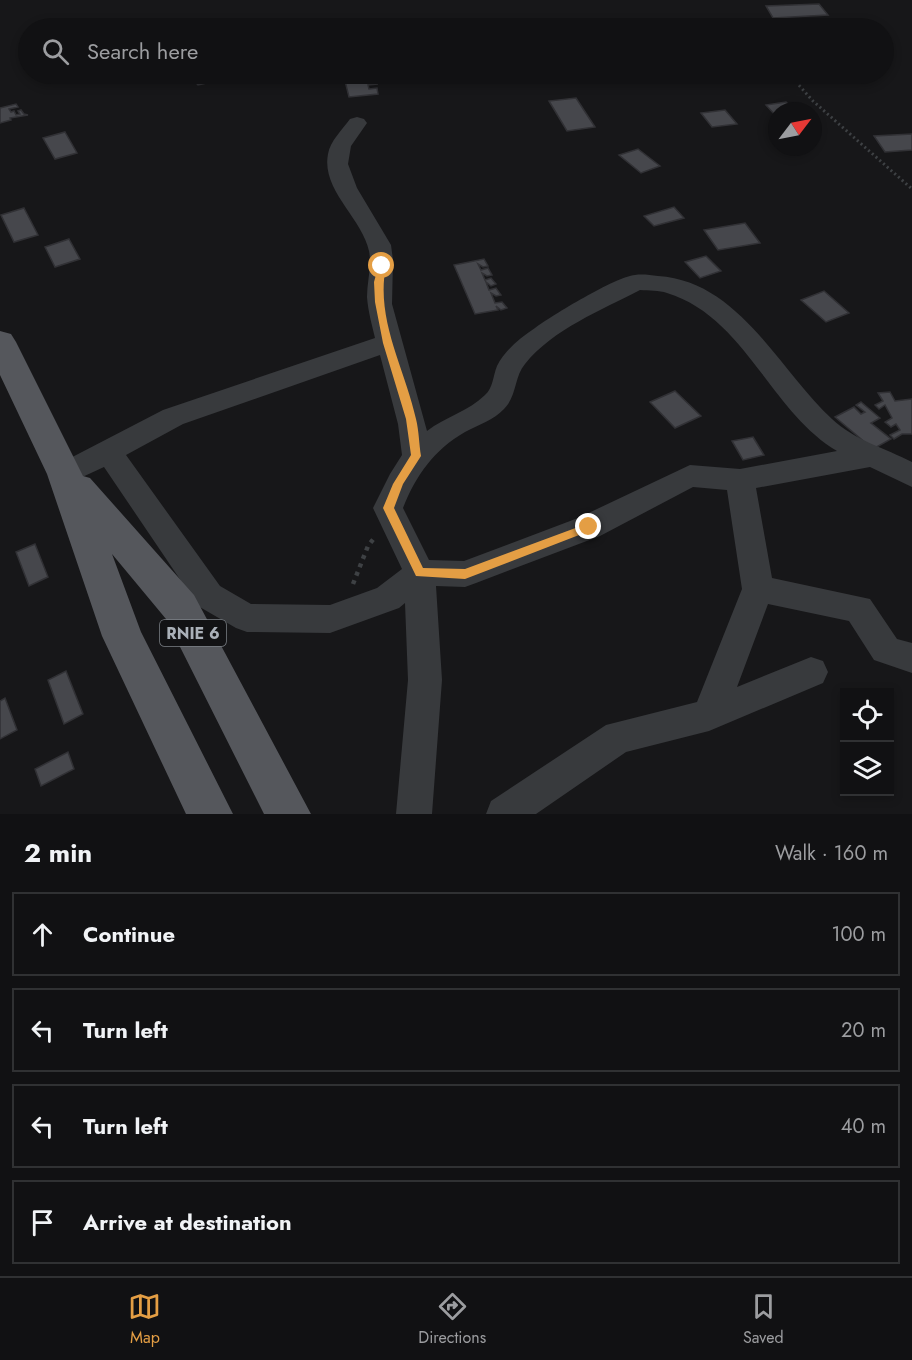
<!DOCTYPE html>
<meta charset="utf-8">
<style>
:root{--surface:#111113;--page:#1a1a1c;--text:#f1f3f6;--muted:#9c9da0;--line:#303133;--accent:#e49e44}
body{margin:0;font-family:Jost,sans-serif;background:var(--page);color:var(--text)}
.controls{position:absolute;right:18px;bottom:18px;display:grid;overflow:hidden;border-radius:0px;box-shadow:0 3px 9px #0003}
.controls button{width:54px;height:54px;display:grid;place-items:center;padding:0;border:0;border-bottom:2px solid var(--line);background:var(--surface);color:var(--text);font:30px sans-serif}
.compass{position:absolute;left:768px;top:102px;width:54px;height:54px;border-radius:50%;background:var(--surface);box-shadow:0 3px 9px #0003;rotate:58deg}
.stop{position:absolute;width:18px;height:18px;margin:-14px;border:4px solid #e49e44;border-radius:50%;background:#fff}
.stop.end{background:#e49e44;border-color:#fff;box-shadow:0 2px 6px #0008}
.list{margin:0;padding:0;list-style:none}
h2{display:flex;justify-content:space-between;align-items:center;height:78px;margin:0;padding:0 24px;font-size:26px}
h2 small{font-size:20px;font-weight:400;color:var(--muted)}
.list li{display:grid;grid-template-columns:39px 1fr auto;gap:18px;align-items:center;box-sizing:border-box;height:84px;margin:0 12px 12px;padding:0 12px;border:2px solid var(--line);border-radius:0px}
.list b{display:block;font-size:22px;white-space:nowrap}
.list em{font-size:20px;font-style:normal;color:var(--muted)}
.icon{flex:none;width:33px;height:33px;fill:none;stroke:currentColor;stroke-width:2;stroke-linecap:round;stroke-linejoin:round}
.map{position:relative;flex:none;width:912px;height:814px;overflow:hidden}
.search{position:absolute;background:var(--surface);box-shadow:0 3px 9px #0003;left:18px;right:18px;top:18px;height:66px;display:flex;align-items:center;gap:15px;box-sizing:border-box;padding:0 21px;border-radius:33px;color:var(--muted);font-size:22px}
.sheet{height:462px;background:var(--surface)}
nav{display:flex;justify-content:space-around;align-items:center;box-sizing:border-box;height:84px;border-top:2px solid var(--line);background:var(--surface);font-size:16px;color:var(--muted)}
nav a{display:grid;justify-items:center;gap:3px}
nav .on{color:var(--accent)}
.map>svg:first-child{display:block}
</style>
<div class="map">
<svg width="912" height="814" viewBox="0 0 912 814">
<rect width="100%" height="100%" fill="#171719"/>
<g fill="#46474c" stroke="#313135" stroke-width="1.5">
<polygon points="819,4 828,15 773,18 766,6"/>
<polygon points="204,74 221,74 225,79 198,85 191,77"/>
<polygon points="834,74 861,74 875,77 843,82"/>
<polygon points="375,79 377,84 368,85 369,89 377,88 378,94 349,97 345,81"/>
<polygon points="576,98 595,127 567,131 549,101"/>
<polygon points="786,102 794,110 777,111 774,114 766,105"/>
<polygon points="16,104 18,107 9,109 11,112 14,111 16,115 20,114 18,111 21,110 24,114 28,115 10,118 11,120 0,123 0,108"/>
<polygon points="725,110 737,124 712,127 701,113"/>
<polygon points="65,132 77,153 55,159 43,138"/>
<polygon points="912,134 912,150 885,152 874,136"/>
<polygon points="638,149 660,166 641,173 619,155"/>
<polygon points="674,207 684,218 654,226 644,216"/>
<polygon points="24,208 38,235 14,242 1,215"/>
<polygon points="745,223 760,243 718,250 704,230"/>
<polygon points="69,239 80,259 55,267 45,247"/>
<polygon points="706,256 721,271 700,278 685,262"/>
<polygon points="484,259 488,266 483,267 478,264 481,270 488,268 492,275 487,276 482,273 485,280 491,278 496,284 491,286 486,282 489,290 496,288 501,295 496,296 491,293 495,303 502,302 507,308 501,310 496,306 498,310 475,314 454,265"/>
<polygon points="824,291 849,313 826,322 801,300"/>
<polygon points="675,391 701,416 675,428 650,402"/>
<polygon points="890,392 895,401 912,399 912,434 902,434 894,439 890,435 900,430 896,424 891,427 885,422 892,418 885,405 879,409 875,405 883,401 878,393"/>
<polygon points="861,402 880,418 871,423 891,439 873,449 835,417 854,407 861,414 865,412 856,405"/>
<polygon points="753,437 764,455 743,460 732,441"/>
<polygon points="35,544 48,577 29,586 16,552"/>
<polygon points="66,671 83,714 64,724 48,680"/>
<polygon points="5,698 17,730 0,739 0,701"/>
<polygon points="68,752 74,769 41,786 35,769"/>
</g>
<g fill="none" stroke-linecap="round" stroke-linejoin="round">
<polyline stroke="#3e4144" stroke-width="3" stroke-dasharray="2 3" stroke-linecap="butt" points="789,74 813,101 912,189"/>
<polyline stroke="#3e4144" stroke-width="4.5" stroke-dasharray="4 5" stroke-linecap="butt" points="353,584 368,546 375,537"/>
<path fill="#383a3d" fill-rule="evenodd" d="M357 117 364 119 367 123 351 146 348 164 357 188 391 245 393 260 392 304 427 431C445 417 469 411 485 395 493 388 493 376 497 366 505 350 520 338 535 328 553 315 615 277 635 275 642 274 650 275 658 276 739 281 779 370 832 419 854 440 885 448 912 462V487L870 467 756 488 772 578 870 599 897 639 912 643V673L874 660 849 621 768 604 737 687 811 657 823 661 828 672 823 683 709 731 626 752 536 814H486L491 801 606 725 697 702 742 589 727 490 693 487 600 536 476 583 465 587 436 586 442 680 432 814H396L408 680 405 603 399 608 330 633 247 632 236 628 198 606 104 467 65 485 55 482 51 474 55 466 163 410 375 338C372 325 368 311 367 297 367 282 372 266 369 251 362 218 321 190 328 154 330 141 343 129 350 119ZM640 290C649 291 659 290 667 293 745 317 770 411 837 451L740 469 690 465 578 518 464 561 429 560 403 508C416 475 434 450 465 432 478 425 494 420 504 409 517 396 514 377 525 364 553 329 602 310 640 290ZM380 355 398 424 402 455 390 474 373 508 402 569 377 588 330 605 251 604 220 586 126 455 183 424Z"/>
<polygon fill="#55575c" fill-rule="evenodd" points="0,331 11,334 16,342 83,476 90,478 194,595 311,814 264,814 166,619 112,554 141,632 233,814 186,814 102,636 47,474 0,375"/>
</g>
<path fill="#e49e44" d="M379 264 386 266C375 319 405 369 416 419 419 431 419 444 421 456L403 484 394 508 423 568 465 569 589 523 594 527 592 530 465 579 416 576 383 508 393 484 411 455 406 419 383 343 375 302 374 282Z"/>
<g text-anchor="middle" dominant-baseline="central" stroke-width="5" stroke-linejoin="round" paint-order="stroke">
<rect fill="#121214" stroke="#7c8187" stroke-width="1.5" x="160" y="620" width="66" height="26" rx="4.5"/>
<g font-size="16" font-weight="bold" fill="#aab0b8">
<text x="193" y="633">RNIE 6</text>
</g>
</g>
</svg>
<div class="controls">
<button><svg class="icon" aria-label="locate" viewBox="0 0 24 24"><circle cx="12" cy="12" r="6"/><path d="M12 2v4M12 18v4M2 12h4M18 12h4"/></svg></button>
<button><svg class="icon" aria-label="layers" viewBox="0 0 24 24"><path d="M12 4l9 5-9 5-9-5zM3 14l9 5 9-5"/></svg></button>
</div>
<svg class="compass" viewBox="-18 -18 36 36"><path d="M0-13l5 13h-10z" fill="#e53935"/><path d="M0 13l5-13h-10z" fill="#9c9da0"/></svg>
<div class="stop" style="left:382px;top:266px"></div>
<div class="stop end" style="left:589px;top:527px"></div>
<div class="search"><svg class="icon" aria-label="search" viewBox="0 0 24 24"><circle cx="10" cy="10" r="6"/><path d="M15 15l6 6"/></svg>Search here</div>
</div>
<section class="sheet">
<h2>2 min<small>Walk · 160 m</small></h2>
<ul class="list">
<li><svg class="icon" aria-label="ahead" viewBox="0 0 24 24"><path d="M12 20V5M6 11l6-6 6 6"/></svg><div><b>Continue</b></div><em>100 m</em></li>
<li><svg class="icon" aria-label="left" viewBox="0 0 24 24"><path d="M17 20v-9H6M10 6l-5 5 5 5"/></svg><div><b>Turn left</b></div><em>20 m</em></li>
<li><svg class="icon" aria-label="left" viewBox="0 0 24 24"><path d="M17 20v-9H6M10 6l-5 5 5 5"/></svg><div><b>Turn left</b></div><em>40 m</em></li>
<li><svg class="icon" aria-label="arrive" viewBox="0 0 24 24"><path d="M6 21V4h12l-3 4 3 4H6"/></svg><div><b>Arrive at destination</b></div></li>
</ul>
</section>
<nav>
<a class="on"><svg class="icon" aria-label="map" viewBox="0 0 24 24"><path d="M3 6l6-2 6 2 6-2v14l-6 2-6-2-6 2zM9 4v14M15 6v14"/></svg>Map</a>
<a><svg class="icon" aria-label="directions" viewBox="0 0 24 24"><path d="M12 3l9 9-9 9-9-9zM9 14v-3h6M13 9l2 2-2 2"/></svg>Directions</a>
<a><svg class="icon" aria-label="saved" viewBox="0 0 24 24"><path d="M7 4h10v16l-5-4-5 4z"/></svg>Saved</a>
</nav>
